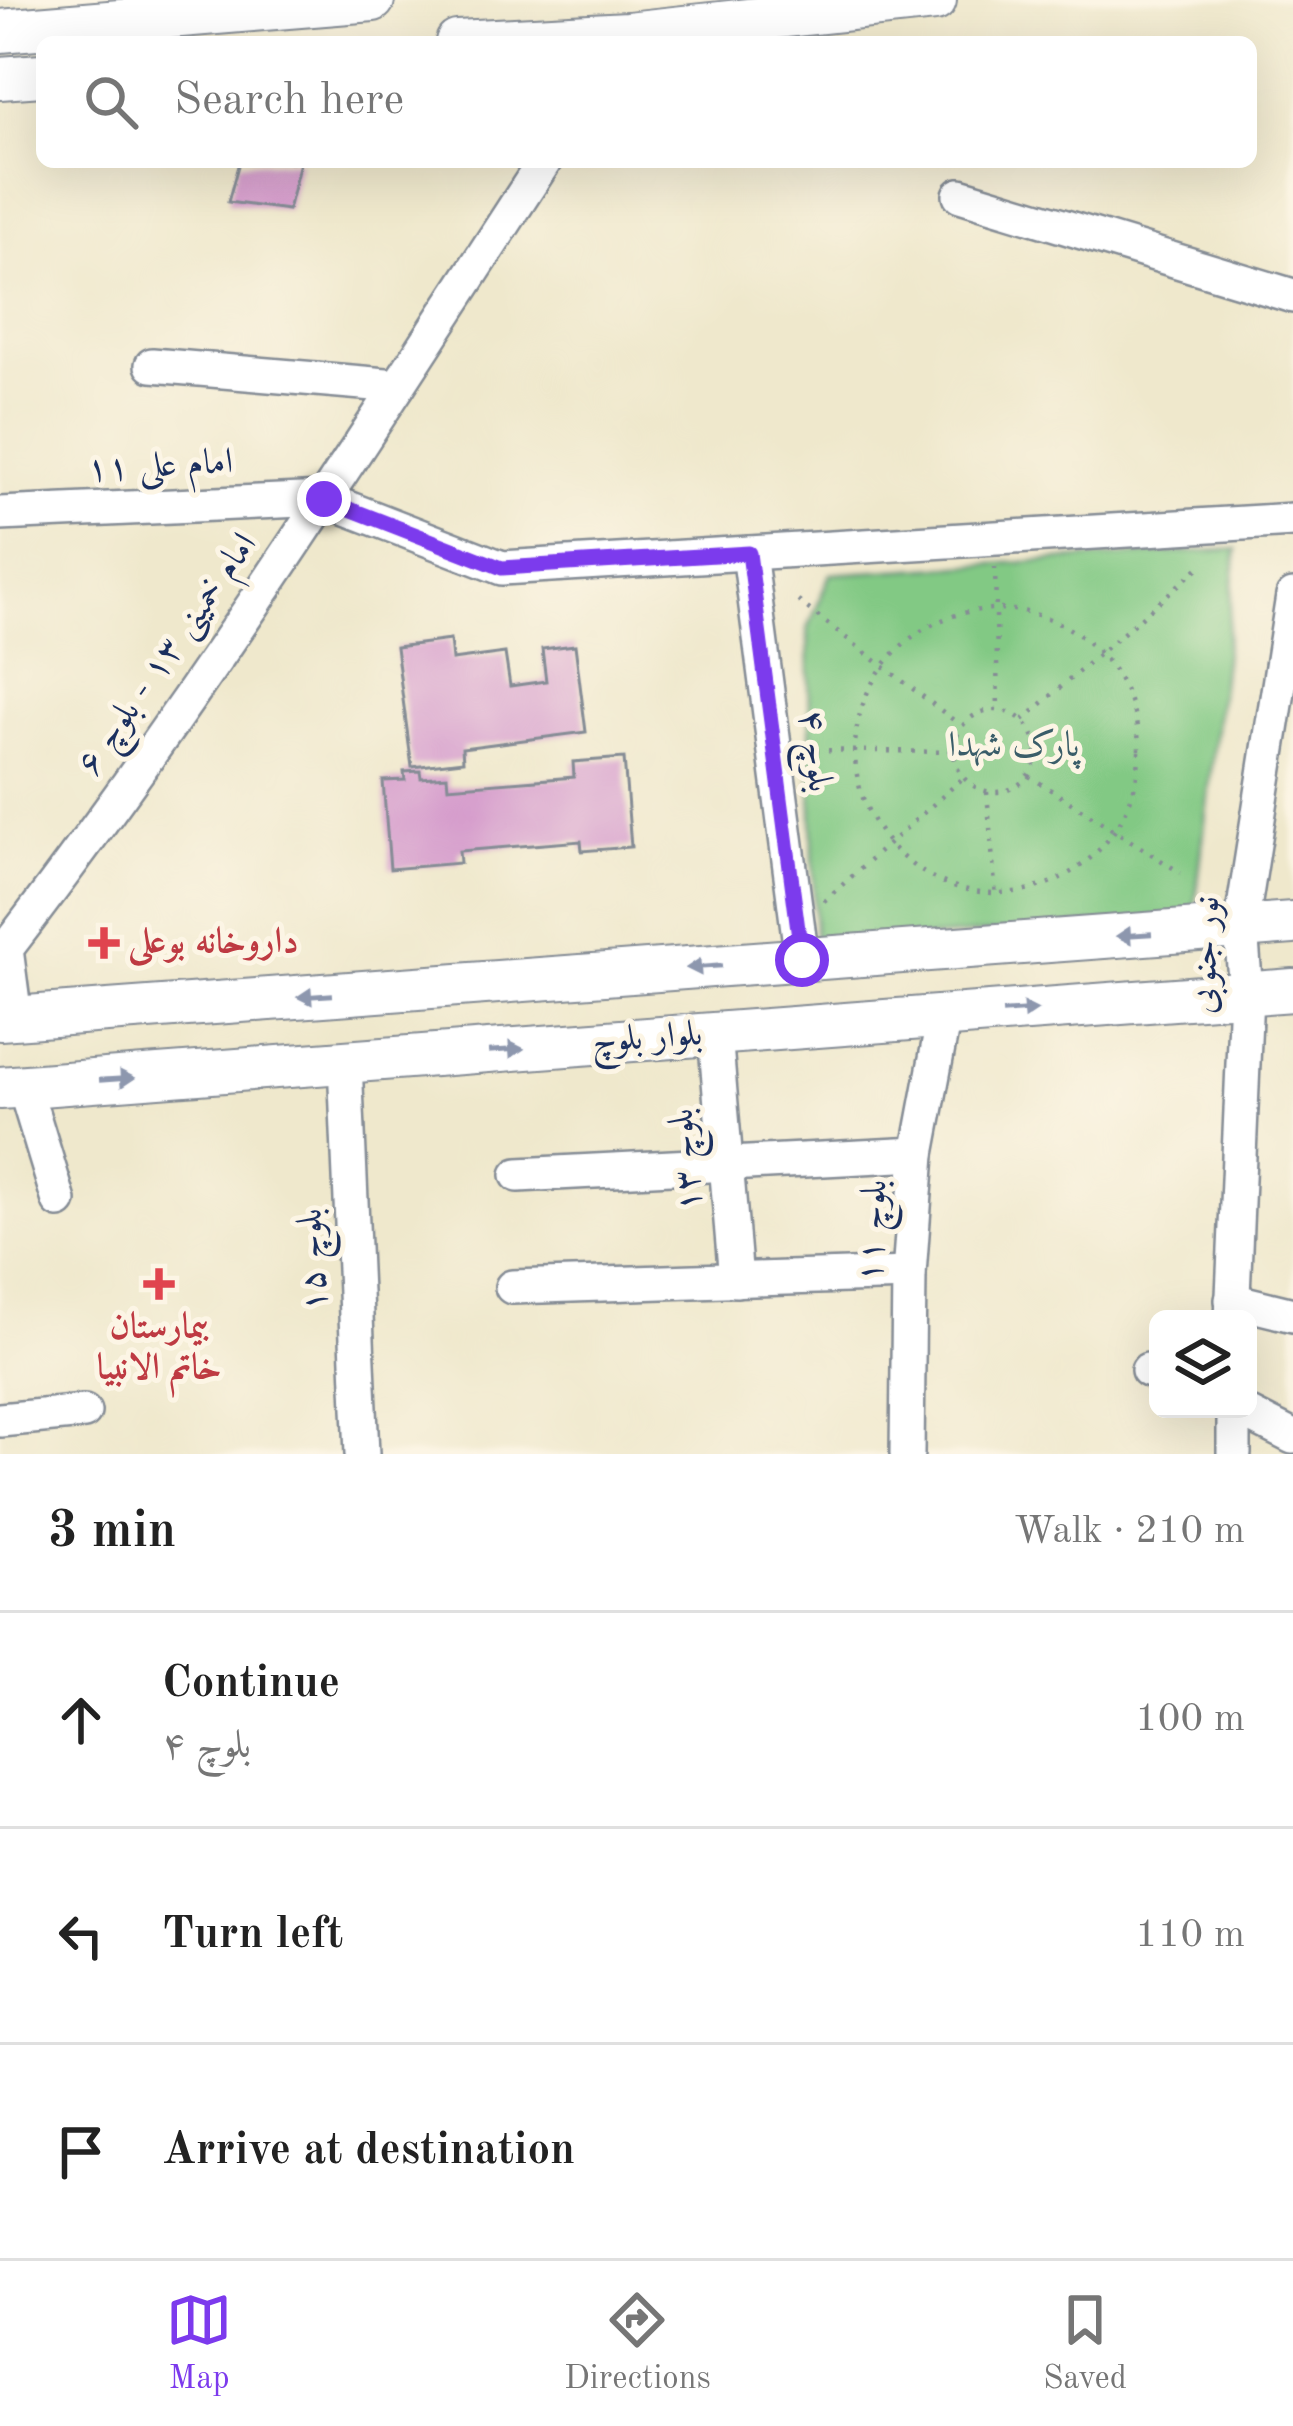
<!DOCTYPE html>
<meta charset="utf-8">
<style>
:root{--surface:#fff;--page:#f2f2f2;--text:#222;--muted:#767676;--line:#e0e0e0;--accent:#7c3aed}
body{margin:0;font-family:"Old Standard TT",Amiri,serif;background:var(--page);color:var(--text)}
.controls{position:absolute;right:36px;bottom:36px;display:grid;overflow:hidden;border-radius:18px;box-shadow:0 12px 48px #0002}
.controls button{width:108px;height:108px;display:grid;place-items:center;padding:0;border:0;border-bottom:3px solid var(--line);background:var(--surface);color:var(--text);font:60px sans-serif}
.stop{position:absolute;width:36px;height:36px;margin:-27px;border:9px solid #7c3aed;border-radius:50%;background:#fff}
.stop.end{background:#7c3aed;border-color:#fff;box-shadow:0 3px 12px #0008}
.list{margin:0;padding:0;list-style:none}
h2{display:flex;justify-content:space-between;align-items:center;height:156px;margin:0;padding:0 48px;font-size:51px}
h2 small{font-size:39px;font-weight:400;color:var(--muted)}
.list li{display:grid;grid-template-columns:78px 1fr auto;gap:36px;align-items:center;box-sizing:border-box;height:216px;padding:0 48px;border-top:3px solid var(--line)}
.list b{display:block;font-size:45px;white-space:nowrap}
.list p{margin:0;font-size:39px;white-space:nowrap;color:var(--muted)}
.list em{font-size:39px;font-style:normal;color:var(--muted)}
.icon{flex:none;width:66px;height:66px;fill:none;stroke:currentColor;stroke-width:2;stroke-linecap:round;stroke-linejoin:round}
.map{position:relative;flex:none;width:1293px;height:1454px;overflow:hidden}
.search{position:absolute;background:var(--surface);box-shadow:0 12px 48px #0002;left:36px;right:36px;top:36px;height:132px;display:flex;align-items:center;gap:30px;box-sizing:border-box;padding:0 42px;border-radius:18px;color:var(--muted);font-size:45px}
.sheet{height:804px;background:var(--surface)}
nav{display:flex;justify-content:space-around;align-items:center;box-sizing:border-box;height:168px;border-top:3px solid var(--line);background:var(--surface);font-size:33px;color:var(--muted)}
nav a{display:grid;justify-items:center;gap:6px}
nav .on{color:var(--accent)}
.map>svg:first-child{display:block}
</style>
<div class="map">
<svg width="1293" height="1454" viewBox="0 0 1293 1454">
<rect width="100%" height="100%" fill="#fcf5e5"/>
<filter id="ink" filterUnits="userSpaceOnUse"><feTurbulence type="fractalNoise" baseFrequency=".00833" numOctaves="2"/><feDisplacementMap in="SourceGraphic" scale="24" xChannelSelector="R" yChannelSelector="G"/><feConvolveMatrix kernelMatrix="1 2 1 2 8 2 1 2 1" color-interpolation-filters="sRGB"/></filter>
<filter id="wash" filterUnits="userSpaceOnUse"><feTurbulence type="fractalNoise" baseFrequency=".004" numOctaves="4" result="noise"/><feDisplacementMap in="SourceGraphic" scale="48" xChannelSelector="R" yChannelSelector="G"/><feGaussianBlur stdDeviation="2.7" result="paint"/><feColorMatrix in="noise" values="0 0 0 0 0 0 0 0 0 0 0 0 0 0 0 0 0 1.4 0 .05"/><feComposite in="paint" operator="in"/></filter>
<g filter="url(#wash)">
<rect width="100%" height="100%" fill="#efe8cc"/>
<polygon fill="#82c984" stroke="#4e7c71" stroke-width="3" points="1237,549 1194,916 815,947 808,629 830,574"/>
<g id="blocks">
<g fill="#d59ccc">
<polygon points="239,162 300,162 288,210 228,202"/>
<polygon points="450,640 452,660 505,653 510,686 546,681 542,649 575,645 586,732 462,748 463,761 412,767 396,647"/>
<polygon points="624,758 631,847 582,851 581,841 459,851 460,863 390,869 383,781 405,780 404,772 420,771 421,778 447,776 448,787 574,777 573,762"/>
</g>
</g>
</g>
<g filter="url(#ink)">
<use href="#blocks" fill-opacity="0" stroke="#858c95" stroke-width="3"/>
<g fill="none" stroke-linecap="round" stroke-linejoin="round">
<defs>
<g id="minor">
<polyline points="960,195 1293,296"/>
<polyline points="152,365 398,386"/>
<polyline points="0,514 324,499 502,568 1293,520"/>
<polyline points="749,553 802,960"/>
<path d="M15 1018 6 949C200 697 371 428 544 162"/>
<polyline points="715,1034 736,1280"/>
<polyline points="345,1062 362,1454"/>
<polyline points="24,1086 59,1201"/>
<polyline points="518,1175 918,1154"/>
<polyline points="512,1287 909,1274"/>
<polyline points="1232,1300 1293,1315"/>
<polyline points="1232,1319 1246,994 1241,927 1293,596"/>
<polyline points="1148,1370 1158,1374"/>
<polyline points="1238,1409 1293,1437"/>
<polyline points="0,1420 84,1412"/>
<polyline points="907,1454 909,1274 918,1154 944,1016"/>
<polyline points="1234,1454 1234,1409"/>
</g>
<g id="major">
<polyline points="0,31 373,0"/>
<polyline points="457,42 628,33 935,0"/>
<polyline points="0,78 42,75"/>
<polyline points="0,1019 1293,923"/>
<polyline points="0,1088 1293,990"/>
</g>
</defs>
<use href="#minor" stroke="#858c95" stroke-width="38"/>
<use href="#major" stroke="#858c95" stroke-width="46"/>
<g stroke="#858c95" stroke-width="4.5" stroke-dasharray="3 9" stroke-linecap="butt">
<polyline points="995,567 998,709"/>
<polyline points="798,601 960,725"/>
<circle cx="997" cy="751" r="142"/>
<circle cx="995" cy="751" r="41"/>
<polyline points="1023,720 1198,568"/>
<polyline points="804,750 953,752"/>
<polyline points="1029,776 1181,873"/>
<polyline points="987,792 996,897"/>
<polyline points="824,901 963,778"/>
</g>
<use href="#minor" stroke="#fff" stroke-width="33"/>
<use href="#major" stroke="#fff" stroke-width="42"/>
</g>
<defs><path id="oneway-solid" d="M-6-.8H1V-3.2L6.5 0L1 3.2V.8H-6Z" transform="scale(3)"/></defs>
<g fill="#8d97ae">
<use href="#oneway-solid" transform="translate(1134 935) rotate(176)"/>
<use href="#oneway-solid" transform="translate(704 967) rotate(176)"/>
<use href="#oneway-solid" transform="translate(315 996) rotate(176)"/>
<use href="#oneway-solid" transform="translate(1020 1011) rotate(-4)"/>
<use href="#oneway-solid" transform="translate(506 1050) rotate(-4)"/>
<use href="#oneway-solid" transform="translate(117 1079) rotate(-4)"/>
</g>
</g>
<g fill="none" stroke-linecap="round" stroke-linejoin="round" filter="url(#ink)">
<polyline stroke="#7c3aed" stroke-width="15" points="324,499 502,568 749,553 802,960"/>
</g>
<g fill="#e0444e" stroke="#fcf5e5" stroke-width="4.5">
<path d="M98 925h12v12h12v12h-12v12h-12v-12h-12v-12h12z"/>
<path d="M153 1266h12v12h12v12h-12v12h-12v-12h-12v-12h12z"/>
</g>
<g text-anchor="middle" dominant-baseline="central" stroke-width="10" stroke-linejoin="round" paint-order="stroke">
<g font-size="36" fill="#1b2f5e" stroke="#fcf5e5">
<text transform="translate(160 467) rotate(-3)">امام علی ۱۱</text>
<text transform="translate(168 655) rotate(-55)">امام خمینی ۱۳ - بلوچ ۶</text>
<text transform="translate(814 751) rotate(83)">بلوچ ۴</text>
<text transform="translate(1207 955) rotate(-88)">نور جنوبی</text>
<text transform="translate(647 1039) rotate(-4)">بلوار بلوچ</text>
<text transform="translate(687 1160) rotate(-95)">بلوچ ۱۳</text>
<text transform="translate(874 1231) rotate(-87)">بلوچ ۱۱</text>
<text transform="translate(314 1260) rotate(-93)">بلوچ ۱۵</text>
</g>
<g font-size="36" fill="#3a5d69" stroke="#fcf5e5">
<text x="1014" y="747">پارک شهدا</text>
</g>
<g font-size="36" font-weight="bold" fill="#be3a42" stroke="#fcf5e5" text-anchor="start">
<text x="128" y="943">داروخانه بوعلی</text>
<text x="159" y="1328" text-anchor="middle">بیمارستان<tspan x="159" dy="41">خاتم الانبیا</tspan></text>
</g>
</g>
</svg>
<div class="controls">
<button><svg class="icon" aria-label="layers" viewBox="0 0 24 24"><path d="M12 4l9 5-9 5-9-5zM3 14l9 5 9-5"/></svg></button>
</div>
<div class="stop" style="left:802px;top:960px"></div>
<div class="stop end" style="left:324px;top:499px"></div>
<div class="search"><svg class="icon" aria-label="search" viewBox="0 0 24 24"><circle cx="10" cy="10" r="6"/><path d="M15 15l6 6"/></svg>Search here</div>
</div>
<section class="sheet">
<h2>3 min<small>Walk · 210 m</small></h2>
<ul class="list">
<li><svg class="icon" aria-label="ahead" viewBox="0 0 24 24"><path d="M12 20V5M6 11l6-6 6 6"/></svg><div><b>Continue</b><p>بلوچ ۴</p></div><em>100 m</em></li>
<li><svg class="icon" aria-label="left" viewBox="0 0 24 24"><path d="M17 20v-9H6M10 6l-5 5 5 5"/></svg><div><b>Turn left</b></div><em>110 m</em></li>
<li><svg class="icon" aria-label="arrive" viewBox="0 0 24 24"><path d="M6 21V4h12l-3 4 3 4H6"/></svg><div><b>Arrive at destination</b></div></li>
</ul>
</section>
<nav>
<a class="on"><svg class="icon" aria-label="map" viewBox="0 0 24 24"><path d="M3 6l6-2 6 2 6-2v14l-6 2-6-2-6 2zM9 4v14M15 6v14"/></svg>Map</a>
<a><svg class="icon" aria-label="directions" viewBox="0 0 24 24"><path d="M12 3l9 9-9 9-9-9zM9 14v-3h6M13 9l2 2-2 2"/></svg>Directions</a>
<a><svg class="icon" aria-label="saved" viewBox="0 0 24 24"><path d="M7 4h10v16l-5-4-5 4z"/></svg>Saved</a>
</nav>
